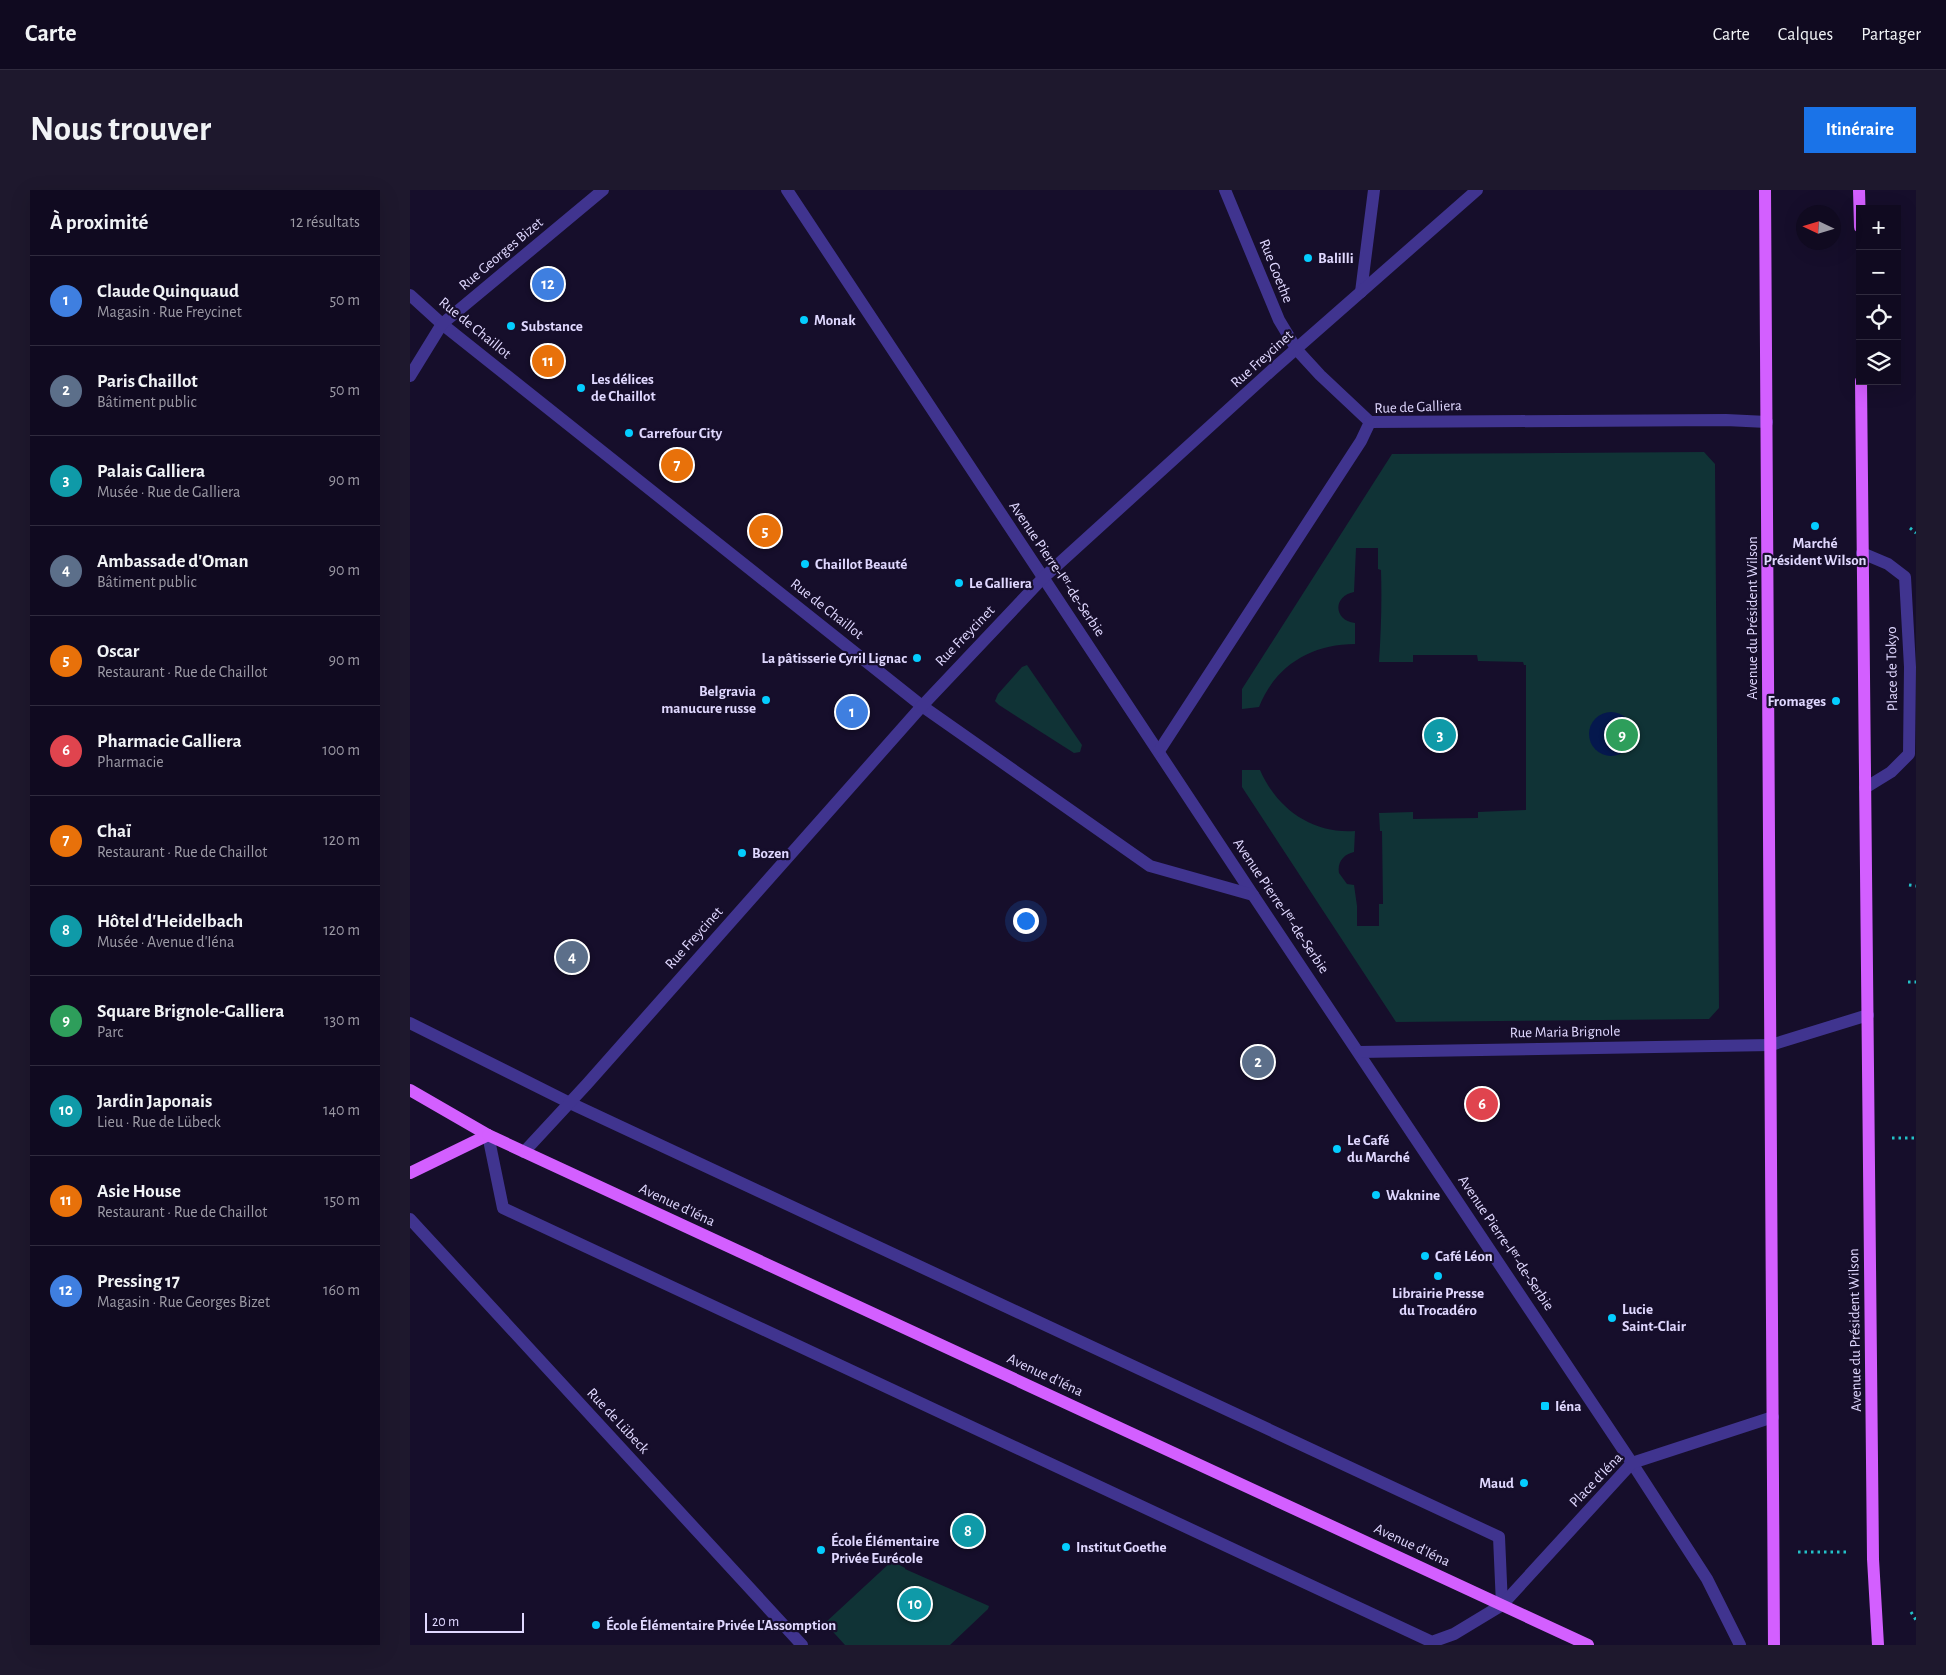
<!DOCTYPE html>
<html lang="fr">
<meta charset="utf-8">
<style>
:root{--surface:#100a20;--page:#1e182d;--text:#f1f3f6;--muted:#9c9aa5;--line:#302b3e;--accent:#1a73e8}
body{margin:0;font-family:"Alegreya Sans",sans-serif;background:var(--page);color:var(--text)}
.controls{position:absolute;right:15px;top:15px;display:grid;overflow:hidden;border-radius:0px;box-shadow:0 5px 20px #0002}
.controls button{width:45px;height:45px;display:grid;place-items:center;padding:0;border:0;border-bottom:1px solid var(--line);background:var(--surface);color:var(--text);font:25px sans-serif}
.compass{position:absolute;left:1386px;top:15px;width:45px;height:45px;border-radius:50%;background:var(--surface);box-shadow:0 5px 20px #0002;rotate:274deg}
.scale{position:absolute;left:15px;bottom:12px;width:99px;box-sizing:border-box;padding-left:5px;border:2px solid #e0d8ff;border-top:0;font-size:14px;line-height:18px;white-space:nowrap;color:#e0d8ff;-webkit-text-stroke:4px #160e2b;paint-order:stroke}
.you{position:absolute;left:615px;top:730px;width:18px;height:18px;margin:-12px;border:4px solid #fff;border-radius:50%;background:#1a73e8;box-shadow:0 0 0 8px #1a73e833}
.badge{display:grid;place-items:center;width:32px;height:32px;border-radius:50%;background:var(--accent);color:#fff;font-size:16px;font-weight:700}
.pin{position:absolute;translate:-50% -50%;border:2px solid #fff;box-shadow:0 1px 5px #0006}
.list{margin:0;padding:0;list-style:none}
h2{display:flex;justify-content:space-between;align-items:center;height:65px;margin:0;padding:0 20px;font-size:21px}
h2 small{font-size:16px;font-weight:400;color:var(--muted)}
.list li{display:grid;grid-template-columns:32px 1fr auto;gap:15px;align-items:center;box-sizing:border-box;height:90px;padding:0 20px;border-top:1px solid var(--line)}
.list b{display:block;font-size:19px;white-space:nowrap}
.list p{margin:0;font-size:16px;white-space:nowrap;color:var(--muted)}
.list em{font-size:16px;font-style:normal;color:var(--muted)}
.icon{flex:none;width:28px;height:28px;fill:none;stroke:currentColor;stroke-width:2;stroke-linecap:round;stroke-linejoin:round}
.map{position:relative;flex:none;width:1506px;height:1455px;overflow:hidden;border-radius:0px}
header{display:flex;align-items:center;gap:30px;box-sizing:border-box;height:70px;padding:0 25px;background:var(--surface);border-bottom:1px solid var(--line)}
header strong{font-size:24px}
nav{display:flex;gap:28px;margin-inline-start:auto;font-size:18px}
.intro{display:flex;align-items:center;justify-content:space-between;box-sizing:border-box;height:120px;padding:0 30px}
h1{margin:0;font-size:35px}
.button{padding:12px 22px;border-radius:0px;background:var(--accent);color:#fff;font-size:18px;font-weight:700}
main{display:flex;gap:30px;padding:0 30px}
aside{flex:1;background:var(--surface);border-radius:0px;box-shadow:0 5px 20px #0002}
.map>svg:first-child{display:block}
</style>
<header>
<strong>Carte</strong>
<nav><a>Carte</a><a>Calques</a><a>Partager</a></nav>
</header>
<div class="intro"><h1>Nous trouver</h1><a class="button">Itinéraire</a></div>
<main>
<aside>
<h2>À proximité<small>12 résultats</small></h2>
<ul class="list">
<li><span class="badge" style="background:#3f7fe0">1</span><div><b>Claude Quinquaud</b><p>Magasin · Rue Freycinet</p></div><em>50 m</em></li>
<li><span class="badge" style="background:#5c6f8a">2</span><div><b>Paris Chaillot</b><p>Bâtiment public</p></div><em>50 m</em></li>
<li><span class="badge" style="background:#0f9aa8">3</span><div><b>Palais Galliera</b><p>Musée · Rue de Galliera</p></div><em>90 m</em></li>
<li><span class="badge" style="background:#5c6f8a">4</span><div><b>Ambassade d'Oman</b><p>Bâtiment public</p></div><em>90 m</em></li>
<li><span class="badge" style="background:#e8710a">5</span><div><b>Oscar</b><p>Restaurant · Rue de Chaillot</p></div><em>90 m</em></li>
<li><span class="badge" style="background:#e0444e">6</span><div><b>Pharmacie Galliera</b><p>Pharmacie</p></div><em>100 m</em></li>
<li><span class="badge" style="background:#e8710a">7</span><div><b>Chaï</b><p>Restaurant · Rue de Chaillot</p></div><em>120 m</em></li>
<li><span class="badge" style="background:#0f9aa8">8</span><div><b>Hôtel d'Heidelbach</b><p>Musée · Avenue d'Iéna</p></div><em>120 m</em></li>
<li><span class="badge" style="background:#2e9e5b">9</span><div><b>Square Brignole-Galliera</b><p>Parc</p></div><em>130 m</em></li>
<li><span class="badge" style="background:#0f9aa8">10</span><div><b>Jardin Japonais</b><p>Lieu · Rue de Lübeck</p></div><em>140 m</em></li>
<li><span class="badge" style="background:#e8710a">11</span><div><b>Asie House</b><p>Restaurant · Rue de Chaillot</p></div><em>150 m</em></li>
<li><span class="badge" style="background:#3f7fe0">12</span><div><b>Pressing 17</b><p>Magasin · Rue Georges Bizet</p></div><em>160 m</em></li>
</ul>
</aside>
<div class="map">
<svg width="1506" height="1455" viewBox="0 0 1506 1455">
<rect width="100%" height="100%" fill="#160e2b"/>
<g fill="#103336">
<path d="M1294 262 1305 274 1309 818 1299 829 986 832 832 597V580H850C867 619 902 644 945 641L944 662C934 664 927 672 929 683L937 694 944 695 947 716V736H969V714H973L972 641H970L969 623 1003 622V629L1068 628V622L1116 620V475H1114L1113 472 1068 471 1067 465H1003V472H969C971 442 972 411 971 380L968 379V358H946L944 402C923 406 923 430 945 433V454C901 454 865 476 849 517L832 519V499L982 264Z"/>
<polygon points="617,475 672,555 670,562 664,563 589,515 585,511 588,504 612,477"/>
<polygon points="482,1371 495,1378 495,1379 579,1416 578,1419 540,1455 435,1455 415,1433"/>
</g>
<circle fill="#05184d" cx="1201" cy="544" r="22"/>
<g fill="none" stroke-linecap="round" stroke-linejoin="round">
<g stroke="#23c1c8" stroke-width="3" stroke-dasharray="2.5 4" stroke-linecap="butt">
<polyline points="1500,338 1506,343"/>
<polyline points="1499,695 1506,696"/>
<polyline points="1498,792 1506,792"/>
<polyline points="1482,948 1506,948"/>
<polyline points="1388,1362 1436,1362"/>
<polyline points="1501,1422 1506,1430"/>
</g>
<g stroke="#40348f" stroke-width="12">
<polyline points="1452,363 1478,374 1495,387 1500,477 1499,564 1481,582 1455,598"/>
<polyline points="0,833 160,913 1089,1347 1092,1415 1044,1444 1022,1452 93,1018 78,945"/>
<polyline points="1361,855 1458,825"/>
</g>
<g stroke="#40348f" stroke-width="12">
<polyline points="377,0 843,705 1222,1273 1297,1389 1330,1455"/>
<polyline points="815,0 869,130 887,160 910,185 960,232"/>
<polyline points="951,102 964,0"/>
<polyline points="0,105 32,134 512,516 740,676 843,705"/>
<polyline points="0,186 32,134 193,0"/>
<polyline points="749,561 951,251 960,232 1316,230 1357,232"/>
<polyline points="949,862 1361,855"/>
<polyline points="114,962 177,894 512,516 633,388 862,180 1067,0"/>
<polyline points="0,1029 392,1455"/>
<polyline points="1092,1415 1222,1273 1363,1227"/>
</g>
<g stroke="#d35fff" stroke-width="12">
<polyline points="1355,0 1364,1455"/>
<polyline points="1449,0 1450,37"/>
<polyline points="1451,191 1463,1369 1468,1455"/>
<polyline points="0,900 78,945 0,983"/>
<polyline points="78,945 1178,1455"/>
</g>
</g>
<g fill="#04cdff" stroke="#160e2b" stroke-width="2">
<circle cx="898" cy="68" r="5"/>
<circle cx="394" cy="130" r="5"/>
<circle cx="101" cy="136" r="5"/>
<circle cx="171" cy="198" r="5"/>
<circle cx="219" cy="243" r="5"/>
<circle cx="1405" cy="336" r="5"/>
<circle cx="395" cy="374" r="5"/>
<circle cx="549" cy="393" r="5"/>
<circle cx="507" cy="468" r="5"/>
<circle cx="356" cy="510" r="5"/>
<circle cx="1426" cy="511" r="5"/>
<circle cx="332" cy="663" r="5"/>
<circle cx="927" cy="959" r="5"/>
<circle cx="966" cy="1005" r="5"/>
<circle cx="1015" cy="1066" r="5"/>
<circle cx="1028" cy="1086" r="5"/>
<circle cx="1202" cy="1128" r="5"/>
<rect x="1130" y="1211" width="10" height="10" rx="2.5"/>
<circle cx="1114" cy="1293" r="5"/>
<circle cx="656" cy="1357" r="5"/>
<circle cx="411" cy="1360" r="5"/>
<circle cx="186" cy="1435" r="5"/>
</g>
<g text-anchor="middle" dominant-baseline="central" stroke-width="4.5" stroke-linejoin="round" paint-order="stroke">
<g font-size="15" fill="#e0d8ff" stroke="#160e2b">
<text transform="translate(91 64) rotate(-40)">Rue Georges Bizet</text>
<text transform="translate(866 81) rotate(68)">Rue Goethe</text>
<text transform="translate(65 138) rotate(39)">Rue de Chaillot</text>
<text transform="translate(852 169) rotate(-42)">Rue Freycinet</text>
<text transform="translate(1008 217) rotate(-2)">Rue de Galliera</text>
<text transform="translate(647 379) rotate(56)">Avenue Pierre-Iᵉʳ-de-Serbie</text>
<text transform="translate(417 419) rotate(38)">Rue de Chaillot</text>
<text transform="translate(1342 428) rotate(-90)">Avenue du Président Wilson</text>
<text transform="translate(555 446) rotate(-46)">Rue Freycinet</text>
<text transform="translate(1482 479) rotate(-91)">Place de Tokyo</text>
<text transform="translate(871 716) rotate(56)">Avenue Pierre-Iᵉʳ-de-Serbie</text>
<text transform="translate(284 748) rotate(-48)">Rue Freycinet</text>
<text transform="translate(1155 842) rotate(-1)">Rue Maria Brignole</text>
<text transform="translate(267 1015) rotate(25)">Avenue d'Iéna</text>
<text transform="translate(1096 1053) rotate(56)">Avenue Pierre-Iᵉʳ-de-Serbie</text>
<text transform="translate(1445 1140) rotate(-91)">Avenue du Président Wilson</text>
<text transform="translate(635 1185) rotate(25)">Avenue d'Iéna</text>
<text transform="translate(208 1231) rotate(47)">Rue de Lübeck</text>
<text transform="translate(1186 1290) rotate(-46)">Place d'Iéna</text>
<text transform="translate(1002 1355) rotate(25)">Avenue d'Iéna</text>
</g>
<g font-size="15" font-weight="bold" fill="#e0d8ff" stroke="#160e2b" text-anchor="start">
<text x="908" y="68">Balilli</text>
<text x="404" y="130">Monak</text>
<text x="111" y="136">Substance</text>
<text x="181" y="189">Les délices<tspan x="181" dy="17">de Chaillot</tspan></text>
<text x="229" y="243">Carrefour City</text>
<text x="1405" y="353" text-anchor="middle">Marché<tspan x="1405" dy="17">Président Wilson</tspan></text>
<text x="405" y="374">Chaillot Beauté</text>
<text x="559" y="393">Le Galliera</text>
<text x="497" y="468" text-anchor="end">La pâtisserie Cyril Lignac</text>
<text x="346" y="501" text-anchor="end">Belgravia<tspan x="346" dy="17">manucure russe</tspan></text>
<text x="1416" y="511" text-anchor="end">Fromages</text>
<text x="342" y="663">Bozen</text>
<text x="937" y="950">Le Café<tspan x="937" dy="17">du Marché</tspan></text>
<text x="976" y="1005">Waknine</text>
<text x="1025" y="1066">Café Léon</text>
<text x="1028" y="1103" text-anchor="middle">Librairie Presse<tspan x="1028" dy="17">du Trocadéro</tspan></text>
<text x="1212" y="1119">Lucie<tspan x="1212" dy="17">Saint-Clair</tspan></text>
<text x="1145" y="1216">Iéna</text>
<text x="1104" y="1293" text-anchor="end">Maud</text>
<text x="421" y="1351">École Élémentaire<tspan x="421" dy="17">Privée Eurécole</tspan></text>
<text x="666" y="1357">Institut Goethe</text>
<text x="196" y="1435">École Élémentaire Privée L'Assomption</text>
</g>
</g>
</svg>
<div class="controls">
<button>+</button>
<button>−</button>
<button><svg class="icon" aria-label="locate" viewBox="0 0 24 24"><circle cx="12" cy="12" r="6"/><path d="M12 2v4M12 18v4M2 12h4M18 12h4"/></svg></button>
<button><svg class="icon" aria-label="layers" viewBox="0 0 24 24"><path d="M12 4l9 5-9 5-9-5zM3 14l9 5 9-5"/></svg></button>
</div>
<svg class="compass" viewBox="-18 -18 36 36"><path d="M0-13l5 13h-10z" fill="#e53935"/><path d="M0 13l5-13h-10z" fill="#9c9aa5"/></svg>
<div class="scale">20 m</div>
<div class="you"></div>
<div class="pin badge" style="left:442px;top:522px;background:#3f7fe0">1</div>
<div class="pin badge" style="left:848px;top:872px;background:#5c6f8a">2</div>
<div class="pin badge" style="left:1030px;top:545px;background:#0f9aa8">3</div>
<div class="pin badge" style="left:162px;top:767px;background:#5c6f8a">4</div>
<div class="pin badge" style="left:355px;top:341px;background:#e8710a">5</div>
<div class="pin badge" style="left:1072px;top:914px;background:#e0444e">6</div>
<div class="pin badge" style="left:267px;top:275px;background:#e8710a">7</div>
<div class="pin badge" style="left:558px;top:1341px;background:#0f9aa8">8</div>
<div class="pin badge" style="left:1212px;top:545px;background:#2e9e5b">9</div>
<div class="pin badge" style="left:505px;top:1414px;background:#0f9aa8">10</div>
<div class="pin badge" style="left:138px;top:171px;background:#e8710a">11</div>
<div class="pin badge" style="left:138px;top:94px;background:#3f7fe0">12</div>
</div>
</main>
